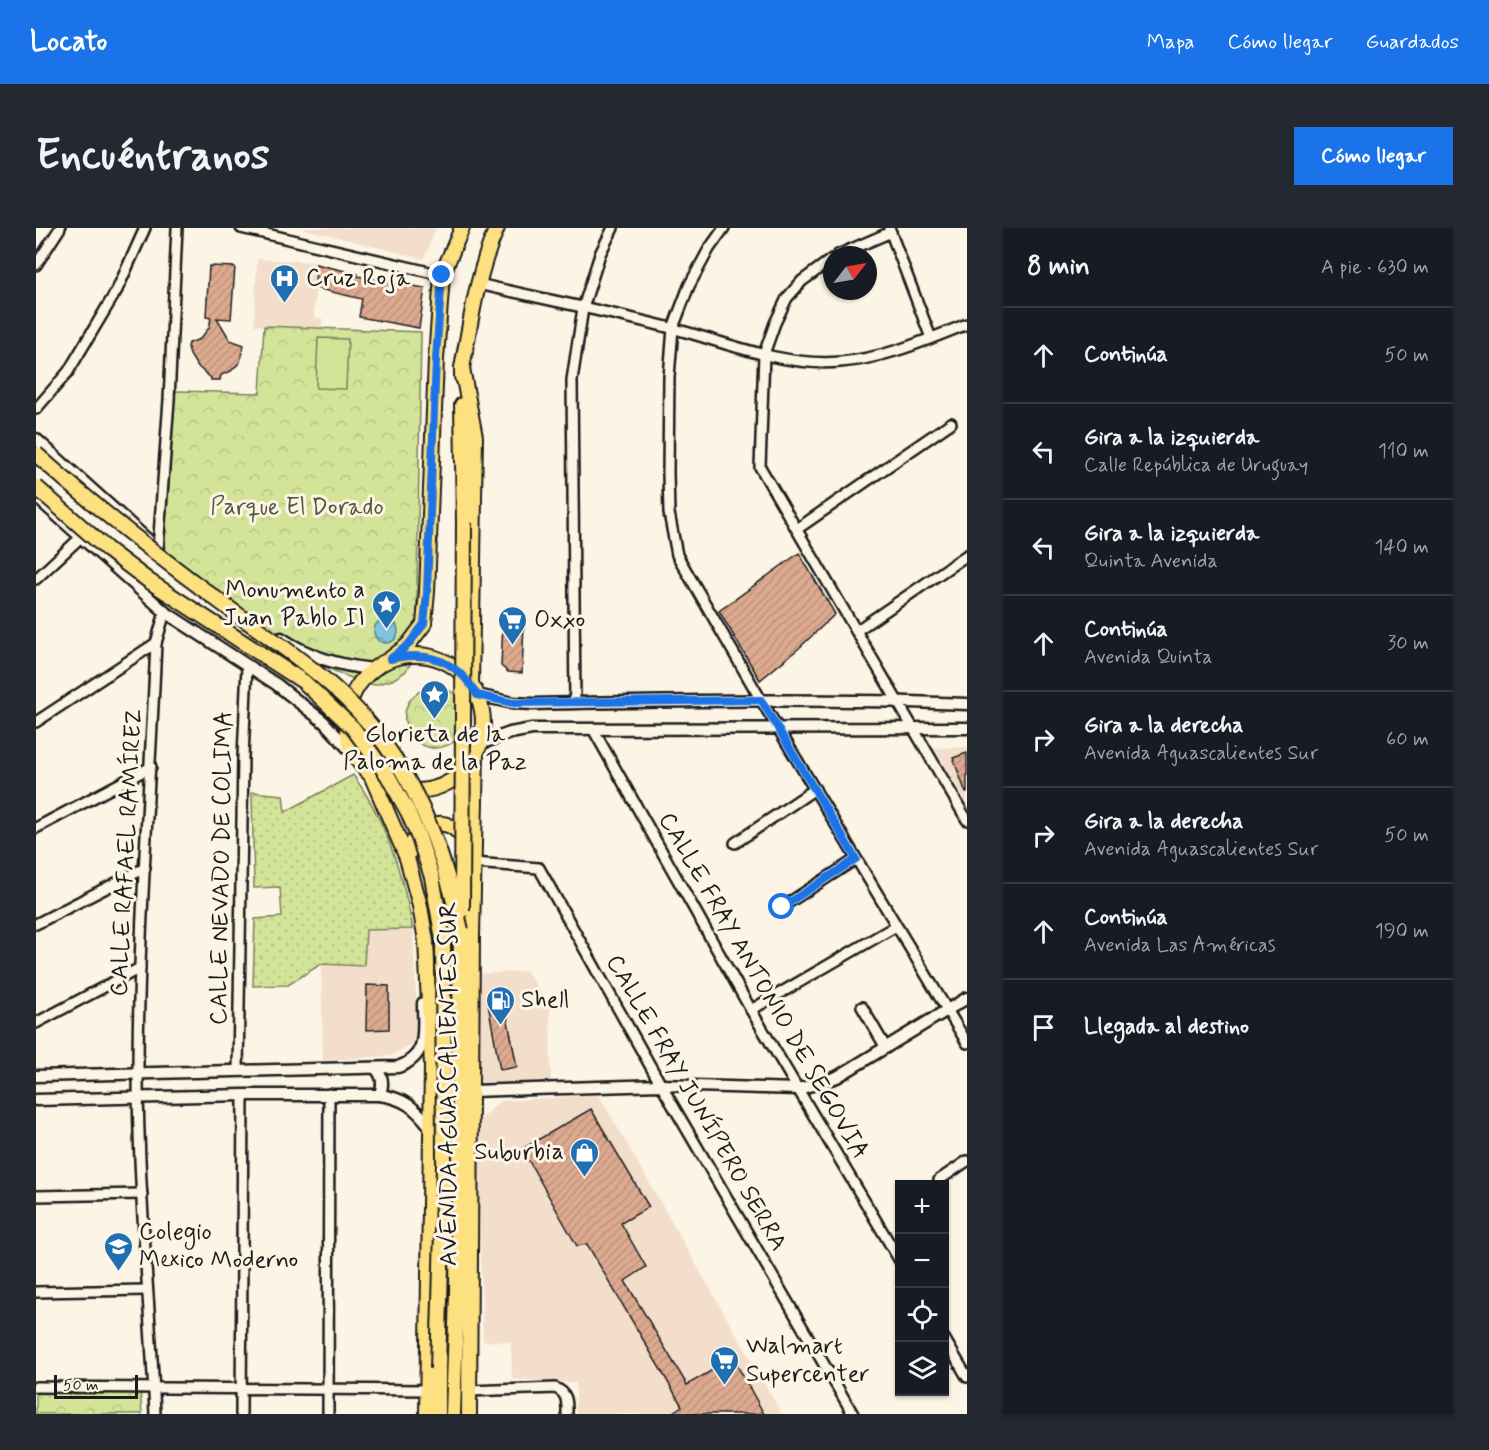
<!DOCTYPE html>
<html lang="es">
<meta charset="utf-8">
<style>
:root{--surface:#171b24;--page:#242831;--text:#f1f3f6;--muted:#9ea1a6;--line:#363941;--accent:#1a73e8}
body{margin:0;font-family:Mynerve,sans-serif;background:var(--page);color:var(--text)}
.controls{position:absolute;right:18px;bottom:18px;display:grid;overflow:hidden;border-radius:0px;box-shadow:0 2px 4px #0004}
.controls button{width:54px;height:54px;display:grid;place-items:center;padding:0;border:0;border-bottom:2px solid var(--line);background:var(--surface);color:var(--text);font:30px sans-serif}
.compass{position:absolute;left:787px;top:18px;width:54px;height:54px;border-radius:50%;background:var(--surface);box-shadow:0 2px 4px #0004;rotate:59deg}
.scale{position:absolute;left:18px;bottom:15px;width:84px;box-sizing:border-box;padding-left:6px;border:3px solid #1c1c1c;border-top:0;font-size:16px;line-height:21px;white-space:nowrap;color:#1c1c1c;-webkit-text-stroke:4px #fcf5e5;paint-order:stroke}
.stop{position:absolute;width:18px;height:18px;margin:-14px;border:4px solid #1a73e8;border-radius:50%;background:#fff}
.stop.end{background:#1a73e8;border-color:#fff;box-shadow:0 2px 6px #0008}
.list{margin:0;padding:0;list-style:none}
h2{display:flex;justify-content:space-between;align-items:center;height:78px;margin:0;padding:0 24px;font-size:26px}
h2 small{font-size:20px;font-weight:400;color:var(--muted)}
.list li{display:grid;grid-template-columns:39px 1fr auto;gap:18px;align-items:center;box-sizing:border-box;height:96px;padding:0 24px;border-top:2px solid var(--line)}
.list b{display:block;font-size:22px;white-space:nowrap}
.list p{margin:0;font-size:20px;white-space:nowrap;color:var(--muted)}
.list em{font-size:20px;font-style:normal;color:var(--muted)}
.icon{flex:none;width:33px;height:33px;fill:none;stroke:currentColor;stroke-width:2;stroke-linecap:round;stroke-linejoin:round}
.map{position:relative;flex:none;width:931px;height:1186px;overflow:hidden;border-radius:0px}
header{display:flex;align-items:center;gap:36px;box-sizing:border-box;height:84px;padding:0 30px;background:var(--accent);color:#fff}
header strong{font-size:28px}
nav{display:flex;gap:33px;margin-inline-start:auto;font-size:21px}
.intro{display:flex;align-items:center;justify-content:space-between;box-sizing:border-box;height:144px;padding:0 36px}
h1{margin:0;font-size:42px}
.button{padding:15px 27px;border-radius:0px;background:var(--accent);color:#fff;font-size:21px;font-weight:700}
main{display:flex;gap:36px;padding:0 36px}
aside{flex:1;background:var(--surface);border-radius:0px;box-shadow:0 2px 4px #0004}
.map>svg:first-child{display:block}
</style>
<header>
<strong>Locato</strong>
<nav><a>Mapa</a><a>Cómo llegar</a><a>Guardados</a></nav>
</header>
<div class="intro"><h1>Encuéntranos</h1><a class="button">Cómo llegar</a></div>
<main>
<div class="map">
<svg width="931" height="1186" viewBox="0 0 931 1186">
<defs>
<pattern id="grass-dots" width="8" height="8" patternUnits="userSpaceOnUse" patternTransform="scale(1.5)"><rect width="8" height="8" fill="#d3e498"/><path d="M2 2h.1M6 6h.1" fill="none" stroke="#b5c382" stroke-width="1.8" stroke-linecap="round"/></pattern>
<pattern id="park-crowns" width="20" height="18" patternUnits="userSpaceOnUse" patternTransform="scale(1.5)"><rect width="20" height="18" fill="#d3e498"/><path d="M2 6a3 3 0 1 1 6 0M12 15a3 3 0 1 1 6 0" fill="none" stroke="#b5c382"/></pattern>
<pattern id="water-waves" width="16" height="10" patternUnits="userSpaceOnUse" patternTransform="scale(1.5)"><rect width="16" height="10" fill="#81c2e2"/><path d="M0 5q4-4 8 0t8 0" fill="none" stroke="#6fa6c1"/></pattern>
<pattern id="building-hatch" width="6" height="6" patternUnits="userSpaceOnUse" patternTransform="scale(1.5)"><rect width="6" height="6" fill="#ddaa90"/><path d="M-1 1l2-2M0 6l6-6M5 7l2-2" fill="none" stroke="#bd927c"/></pattern>
</defs>
<rect width="100%" height="100%" fill="#fcf5e5"/>
<filter id="ink" filterUnits="userSpaceOnUse"><feTurbulence type="fractalNoise" baseFrequency=".0167" numOctaves="2"/><feDisplacementMap in="SourceGraphic" scale="12" xChannelSelector="R" yChannelSelector="G"/><feConvolveMatrix kernelMatrix="1 2 1 2 8 2 1 2 1" color-interpolation-filters="sRGB"/></filter>
<g filter="url(#ink)">
<g fill="#f3decc">
<polygon points="265,0 400,0 388,31"/>
<polygon points="221,31 281,34 278,89 287,91 285,101 218,97"/>
<polygon points="931,519 931,576 898,520"/>
<polygon points="377,701 382,806 376,816 355,828 287,832 285,736 327,738 330,702"/>
<polygon points="491,743 514,781 515,853 445,857 441,746"/>
<polygon points="563,867 746,1186 540,1186 540,1155 476,1151 475,1114 447,1113 441,895 464,873"/>
</g>
<path fill="url(#grass-dots)" stroke="#78805a" stroke-width="1.5" d="M317 547C350 591 367 647 377 701L330 702 328 738 285 736 252 757 217 758 219 691 246 689 244 659 218 660 216 564 247 567 249 584Z"/>
<g fill="url(#park-crowns)" stroke="#78805a" stroke-width="1.5">
<polygon points="228,98 385,104 380,428 369,444 356,452 338,457 310,448 261,427 128,325 139,163 224,165"/>
<path d="M396 458C408 459 415 462 424 470V509C381 547 340 475 396 458Z"/>
<polygon points="0,1161 104,1162 106,1186 0,1186"/>
</g>
<polygon fill="#d3e498" stroke="#78805a" stroke-width="1.5" points="282,110 312,111 310,161 280,160"/>
<circle fill="url(#water-waves)" stroke="#598093" stroke-width="1.5" cx="350" cy="403" r="12"/>
<g fill="url(#building-hatch)" stroke="#1c1c1c" stroke-width="1.5">
<polygon points="280,36 322,46 321,48 389,60 383,100 323,89 326,71 279,60"/>
<polygon points="173,38 199,39 195,91 181,90 194,112 208,117 204,134 195,143 185,147 184,152 175,152 175,150 161,138 154,127 152,119 153,115 164,111 173,100 175,90 170,89"/>
<polygon points="763,325 799,386 762,421 724,452 683,383"/>
<polygon points="467,395 488,396 486,445 472,444 465,438"/>
<polygon points="931,525 931,565 930,565 917,530"/>
<polygon points="331,757 353,758 353,801 330,802"/>
<polygon points="467,768 481,839 464,842 451,770"/>
<polygon points="555,881 613,979 585,995 610,1039 589,1053 651,1157 697,1130 728,1186 634,1186 646,1178 551,1016 541,1018 486,921"/>
</g>
<g fill="none" stroke-linecap="round" stroke-linejoin="round">
<defs>
<g id="minor">
<polyline points="205,0 406,47"/>
<polyline points="688,0 673,21 653,58 637,100 633,149 632,245 633,285 641,327 725,472 931,815"/>
<polyline points="853,0 895,110"/>
<polyline points="802,27 855,4"/>
<polyline points="796,31 766,53 751,70 739,95 728,126 724,239 931,592"/>
<polyline points="0,37 24,0"/>
<path d="M442 56C508 71 574 84 639 101 692 115 748 139 804 134 847 131 891 112 931 96"/>
<polyline points="0,181 32,144 81,62 109,0"/>
<polyline points="761,301 915,195"/>
<polyline points="122,321 133,172 141,0"/>
<polyline points="0,351 45,309"/>
<polyline points="820,403 931,327"/>
<polyline points="539,475 536,152 547,80 564,26 577,0"/>
<polyline points="0,494 120,415"/>
<polyline points="557,501 715,782 864,1033"/>
<polyline points="0,600 115,539"/>
<polyline points="699,615 779,561"/>
<polyline points="437,635 503,640 625,857 817,1186"/>
<polyline points="746,679 820,631"/>
<polyline points="0,696 109,640"/>
<polyline points="826,779 850,820"/>
<polyline points="715,782 860,698"/>
<polyline points="0,795 104,740"/>
<polyline points="202,842 207,529 211,438"/>
<polyline points="903,952 931,933"/>
<polyline points="0,968 106,966"/>
<polyline points="0,1064 111,1062"/>
<polyline points="908,1110 931,1149"/>
<polyline points="0,1159 391,1162"/>
<path d="M433 1163 519 1160C532 1165 531 1174 531 1186"/>
<path d="M119 1186C114 1073 102 959 102 846 102 702 114 558 120 415L129 384"/>
<polyline points="205,1186 207,867"/>
<polyline points="292,1186 293,866"/>
</g>
<g id="tertiary">
<polyline points="0,211 112,312"/>
<polyline points="0,269 129,384 240,456 288,494 319,528"/>
<path d="M245 410C273 429 304 438 337 441"/>
<path d="M441 467 477 475 497 476C642 473 786 470 931 476"/>
<polyline points="444,516 474,505 496,501 931,500"/>
<path d="M339 840C347 847 348 858 343 867"/>
<path d="M0 848 362 839C393 828 387 803 387 775"/>
<polyline points="436,863 625,857 763,861 801,849 931,770"/>
<path d="M0 872 207 867H343C368 870 380 880 395 900"/>
</g>
<g id="primary">
<polyline points="426,140 439,209 435,457"/>
<path d="M426 149V140C435 93 441 44 461 0"/>
<polyline points="426,177 428,295"/>
<circle cx="379" cy="495" r="68"/>
<polyline points="354,431 372,417 388,396 391,364 400,131 406,47 426,0"/>
<polyline points="335,547 371,630 384,678 390,713 396,839 391,1186"/>
<path d="M371 630C378 597 413 580 430 616"/>
<polyline points="402,1186 402,1141"/>
<polyline points="417,1186 421,1066 425,702"/>
<polyline points="433,1186 436,707 440,526"/>
</g>
</defs>
<use href="#minor" stroke="#1c1c1c" stroke-width="14"/>
<use href="#tertiary" stroke="#1c1c1c" stroke-width="15"/>
<use href="#primary" stroke="#1c1c1c" stroke-width="18"/>
<use href="#minor" stroke="#fcf5e5" stroke-width="9"/>
<use href="#tertiary" stroke="#fcf5e5" stroke-width="10"/>
<use href="#primary" stroke="#fde080" stroke-width="14"/>
<defs>
<g id="primary-bridge">
<path d="M0 226C59 279 123 329 187 376 243 417 308 457 348 515 390 573 409 633 425 702"/>
<polyline points="0,259 72,322 113,353 268,454 317,500 352,548 372,584 383,610 396,649 407,711 408,936 402,1141"/>
<polyline points="426,682 428,295"/>
</g>
</defs>
<use href="#primary-bridge" stroke="#1c1c1c" stroke-width="18" stroke-linecap="butt"/>
<use href="#primary-bridge" stroke="#fde080" stroke-width="14"/>
</g>
</g>
<g fill="none" stroke-linecap="round" stroke-linejoin="round" filter="url(#ink)">
<path stroke="#1a73e8" stroke-width="8" d="M406 47 400 131 391 364 388 396 372 417 354 431C392 422 421 432 441 467L477 475 725 472 820 631 746 679"/>
</g>
<defs>
<symbol id="hospital-pin" viewBox="-11 -11 22 30"><path d="M0 17L-7.5 6A9.5 9.5 0 1 1 7.5 6Z" fill="#1f6fb2" stroke="#fcf5e5"/><path d="M-5-5h3v3.5h4V-5h3V5h-3V1.5h-4V5h-3Z" fill="#fff"/></symbol>
<symbol id="sight-pin" viewBox="-11 -11 22 30"><path d="M0 17L-7.5 6A9.5 9.5 0 1 1 7.5 6Z" fill="#1f6fb2" stroke="#fcf5e5"/><path d="M0-6L1.8-2.2L6-1.7L2.9 1.2L3.7 5.4L0 3.3L-3.7 5.4L-2.9 1.2L-6-1.7L-1.8-2.2Z" fill="#fff"/></symbol>
<symbol id="supermarket-pin" viewBox="-11 -11 22 30"><path d="M0 17L-7.5 6A9.5 9.5 0 1 1 7.5 6Z" fill="#1f6fb2" stroke="#fcf5e5"/><path d="M-6-5.5h2.5l.6 2H6L4.5 2H-2.5L-4.4-4H-6ZM-1.5 3.2a1.3 1.3 0 1 0 .1 0ZM3 3.2a1.3 1.3 0 1 0 .1 0Z" fill="#fff"/></symbol>
<symbol id="fuel-pin" viewBox="-11 -11 22 30"><path d="M0 17L-7.5 6A9.5 9.5 0 1 1 7.5 6Z" fill="#1f6fb2" stroke="#fcf5e5"/><path d="M-5.5-6h7V0h2V4h1.3V-2.5L3-4.5l.8-.8L6-3V5H2.5V1h-1V6h-7ZM-4.2-4.7v3.2H.2V-4.7Z" fill="#fff"/></symbol>
<symbol id="shop-pin" viewBox="-11 -11 22 30"><path d="M0 17L-7.5 6A9.5 9.5 0 1 1 7.5 6Z" fill="#1f6fb2" stroke="#fcf5e5"/><path d="M-5-2.5h2.3a2.7 3.5 0 0 1 5.4 0H5L5.5 6h-11ZM-1.5-2.5h3a1.5 2.3 0 0 0-3 0Z" fill="#fff"/></symbol>
<symbol id="school-pin" viewBox="-11 -11 22 30"><path d="M0 17L-7.5 6A9.5 9.5 0 1 1 7.5 6Z" fill="#1f6fb2" stroke="#fcf5e5"/><path d="M0-5L7-2L0 1L-7-2ZM-4 1L0 2.5L4 1V4Q0 6-4 4Z" fill="#fff"/></symbol>
</defs>
<g fill-rule="evenodd">
<use href="#hospital-pin" x="232" y="34" width="33" height="45"/>
<use href="#sight-pin" x="334" y="360" width="33" height="45"/>
<use href="#supermarket-pin" x="460" y="376" width="33" height="45"/>
<use href="#sight-pin" x="382" y="450" width="33" height="45"/>
<use href="#fuel-pin" x="448" y="756" width="33" height="45"/>
<use href="#shop-pin" x="532" y="908" width="33" height="45"/>
<use href="#school-pin" x="66" y="1002" width="33" height="45"/>
<use href="#supermarket-pin" x="672" y="1116" width="33" height="45"/>
</g>
<g text-anchor="middle" dominant-baseline="central" stroke-width="6" stroke-linejoin="round" paint-order="stroke">
<g font-size="24" fill="#1c1c1c" stroke="#fcf5e5" text-anchor="start">
<text x="270" y="50">Cruz Roja</text>
<text x="329" y="362" text-anchor="end">Monumento a<tspan x="329" dy="28">Juan Pablo II</tspan></text>
<text x="498" y="392">Oxxo</text>
<text x="399" y="506" text-anchor="middle">Glorieta de la<tspan x="399" dy="28">Paloma de la Paz</tspan></text>
<text x="485" y="772">Shell</text>
<text x="528" y="924" text-anchor="end">Suburbia</text>
<text x="103" y="1004">Colegio<tspan x="103" dy="28">Mexico Moderno</tspan></text>
<text x="710" y="1118">Walmart<tspan x="710" dy="28">Supercenter</tspan></text>
</g>
<g font-size="24" fill="#535841" stroke="#fcf5e5">
<text x="261" y="279">Parque El Dorado</text>
</g>
<g font-size="24" fill="#1c1c1c" stroke="#fcf5e5">
<text transform="translate(91 625) rotate(-87)">CALLE RAFAEL RAMÍREZ</text>
<text transform="translate(186 640) rotate(-89)">CALLE NEVADO DE COLIMA</text>
<text transform="translate(727 758) rotate(60)">CALLE FRAY ANTONIO DE SEGOVIA</text>
<text transform="translate(413 856) rotate(-90)">AVENIDA AGUASCALIENTES SUR</text>
<text transform="translate(660 875) rotate(60)">CALLE FRAY JUNÍPERO SERRA</text>
</g>
</g>
</svg>
<div class="controls">
<button>+</button>
<button>−</button>
<button><svg class="icon" aria-label="locate" viewBox="0 0 24 24"><circle cx="12" cy="12" r="6"/><path d="M12 2v4M12 18v4M2 12h4M18 12h4"/></svg></button>
<button><svg class="icon" aria-label="layers" viewBox="0 0 24 24"><path d="M12 4l9 5-9 5-9-5zM3 14l9 5 9-5"/></svg></button>
</div>
<svg class="compass" viewBox="-18 -18 36 36"><path d="M0-13l5 13h-10z" fill="#e53935"/><path d="M0 13l5-13h-10z" fill="#9ea1a6"/></svg>
<div class="scale">50 m</div>
<div class="stop" style="left:746px;top:679px"></div>
<div class="stop end" style="left:406px;top:47px"></div>
</div>
<aside>
<h2>8 min<small>A pie · 630 m</small></h2>
<ul class="list">
<li><svg class="icon" aria-label="ahead" viewBox="0 0 24 24"><path d="M12 20V5M6 11l6-6 6 6"/></svg><div><b>Continúa</b></div><em>50 m</em></li>
<li><svg class="icon" aria-label="left" viewBox="0 0 24 24"><path d="M17 20v-9H6M10 6l-5 5 5 5"/></svg><div><b>Gira a la izquierda</b><p>Calle República de Uruguay</p></div><em>110 m</em></li>
<li><svg class="icon" aria-label="left" viewBox="0 0 24 24"><path d="M17 20v-9H6M10 6l-5 5 5 5"/></svg><div><b>Gira a la izquierda</b><p>Quinta Avenida</p></div><em>140 m</em></li>
<li><svg class="icon" aria-label="ahead" viewBox="0 0 24 24"><path d="M12 20V5M6 11l6-6 6 6"/></svg><div><b>Continúa</b><p>Avenida Quinta</p></div><em>30 m</em></li>
<li><svg class="icon" aria-label="right" viewBox="0 0 24 24"><path d="M7 20v-9h11M14 6l5 5-5 5"/></svg><div><b>Gira a la derecha</b><p>Avenida Aguascalientes Sur</p></div><em>60 m</em></li>
<li><svg class="icon" aria-label="right" viewBox="0 0 24 24"><path d="M7 20v-9h11M14 6l5 5-5 5"/></svg><div><b>Gira a la derecha</b><p>Avenida Aguascalientes Sur</p></div><em>50 m</em></li>
<li><svg class="icon" aria-label="ahead" viewBox="0 0 24 24"><path d="M12 20V5M6 11l6-6 6 6"/></svg><div><b>Continúa</b><p>Avenida Las Américas</p></div><em>190 m</em></li>
<li><svg class="icon" aria-label="arrive" viewBox="0 0 24 24"><path d="M6 21V4h12l-3 4 3 4H6"/></svg><div><b>Llegada al destino</b></div></li>
</ul>
</aside>
</main>
